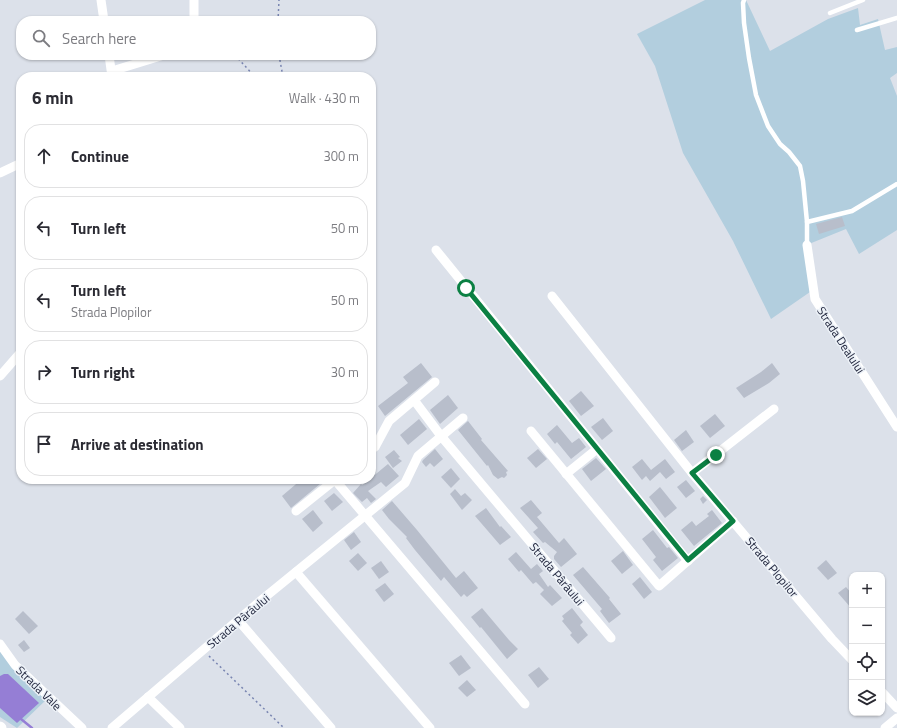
<!DOCTYPE html>
<meta charset="utf-8">
<style>
:root{--surface:#fff;--page:#f2f2f3;--text:#2b2b33;--muted:#7c7c81;--line:#e1e1e2}
body{margin:0;font-family:"Titillium Web",sans-serif;background:var(--page);color:var(--text)}
.controls{position:absolute;right:12px;bottom:12px;display:grid;overflow:hidden;border-radius:8px;box-shadow:0 1px 3px #0004}
.controls button{width:36px;height:36px;display:grid;place-items:center;padding:0;border:0;border-bottom:1px solid var(--line);background:var(--surface);color:var(--text);font:20px sans-serif}
.stop{position:absolute;width:12px;height:12px;margin:-9px;border:3px solid #0b8043;border-radius:50%;background:#fff}
.stop.end{background:#0b8043;border-color:#fff;box-shadow:0 1px 4px #0008}
.list{margin:0;padding:0;list-style:none}
h2{display:flex;justify-content:space-between;align-items:center;height:52px;margin:0;padding:0 16px;font-size:17px}
h2 small{font-size:13px;font-weight:400;color:var(--muted)}
.list li{display:grid;grid-template-columns:26px 1fr auto;gap:12px;align-items:center;box-sizing:border-box;height:64px;margin:0 8px 8px;padding:0 8px;border:1px solid var(--line);border-radius:16px}
.list b{display:block;font-size:15px;white-space:nowrap}
.list p{margin:0;font-size:13px;white-space:nowrap;color:var(--muted)}
.list em{font-size:13px;font-style:normal;color:var(--muted)}
.icon{flex:none;width:22px;height:22px;fill:none;stroke:currentColor;stroke-width:2;stroke-linecap:round;stroke-linejoin:round}
.map{position:relative;flex:none;width:897px;height:728px;overflow:hidden}
.search{position:absolute;background:var(--surface);box-shadow:0 1px 3px #0004;left:16px;top:16px;width:360px;height:44px;display:flex;align-items:center;gap:10px;box-sizing:border-box;padding:0 14px;border-radius:16px;color:var(--muted);font-size:15px}
.panel{position:absolute;background:var(--surface);box-shadow:0 1px 3px #0004;left:16px;top:72px;width:360px;height:412px;border-radius:16px}
.map>svg:first-child{display:block}
</style>
<div class="map">
<svg width="897" height="728" viewBox="0 0 897 728">
<rect width="100%" height="100%" fill="#dce1ea"/>
<g fill="#b2cede">
<polygon points="705,0 746,0 770,51 828,19 858,8 860,25 878,19 885,50 897,47 897,73 890,78 897,96 897,230 859,254 846,229 804,246 810,292 771,319 733,241 683,153 655,66 637,34"/>
<polygon points="0,648 48,698 17,728 0,717"/>
</g>
<polygon fill="#957ed5" points="4,674 8,674 39,703 17,723 0,708 0,676"/>
<g fill="none" stroke-linecap="round" stroke-linejoin="round">
<polyline stroke="#957ed5" stroke-width="2.5" points="21,719 32,728"/>
</g>
<g fill="#b8becb">
<polygon points="842,217 845,226 819,234 816,224"/>
<polygon points="421,363 432,377 385,416 378,406 408,383 403,377"/>
<polygon points="772,363 780,374 769,383 744,398 736,388 761,372"/>
<polygon points="581,391 594,406 581,416 569,401"/>
<polygon points="448,395 458,408 440,424 430,410"/>
<polygon points="715,414 725,426 710,438 700,426"/>
<polygon points="603,418 613,431 602,440 591,427"/>
<polygon points="419,419 427,429 408,445 400,435"/>
<polygon points="468,421 482,439 481,440 508,471 506,472 507,475 504,478 502,477 498,479 493,475 488,465 487,466 458,430"/>
<polygon points="557,425 572,443 579,438 586,447 571,459 557,442 555,444 547,434"/>
<polygon points="686,430 694,442 682,451 674,440"/>
<polygon points="435,449 443,459 434,467 430,463 426,467 422,462 423,460"/>
<polygon points="538,449 547,459 536,468 527,458"/>
<polygon points="394,450 400,457 398,458 402,461 393,468 385,457"/>
<polygon points="596,458 606,469 591,481 582,469"/>
<polygon points="642,459 651,470 665,459 675,472 666,479 660,472 650,481 646,476 642,480 632,467"/>
<polygon points="388,464 399,476 386,487 381,482 368,491 376,499 371,503 367,498 362,502 353,493 361,484 362,485 371,479 371,478"/>
<polygon points="451,468 460,479 451,488 441,477"/>
<polygon points="302,479 326,479 291,508 282,496"/>
<polygon points="686,480 695,491 686,498 677,487"/>
<polygon points="660,487 677,508 665,518 649,497"/>
<polygon points="455,489 461,496 465,493 472,500 462,510 450,494"/>
<polygon points="334,493 343,502 332,511 324,501"/>
<polygon points="703,496 707,500 703,504 700,499"/>
<polygon points="531,500 542,513 537,517 559,543 564,538 577,554 561,567 554,559 554,556 557,552 545,542 543,543 533,532 538,528 520,508"/>
<polygon points="392,501 417,530 456,578 464,571 478,588 467,597 464,594 461,597 444,577 441,581 415,550 406,538 407,537 389,519 382,510"/>
<polygon points="486,508 500,527 501,526 511,537 500,545 475,516"/>
<polygon points="313,510 323,523 313,532 302,519"/>
<polygon points="712,510 722,523 694,546 681,530 692,521 696,526 709,516 707,514"/>
<polygon points="653,530 667,548 669,547 678,558 662,571 653,560 656,557 642,539"/>
<polygon points="354,532 361,542 351,550 344,540"/>
<polygon points="623,551 633,565 622,574 611,561"/>
<polygon points="516,552 531,569 537,564 543,571 539,574 548,587 550,585 562,598 552,606 540,594 544,590 536,582 533,584 521,570 519,572 508,559"/>
<polygon points="358,553 367,563 358,571 349,561"/>
<polygon points="826,560 837,573 828,580 817,568"/>
<polygon points="381,561 389,572 379,579 371,568"/>
<polygon points="583,567 610,598 609,599 621,614 609,623 600,611 602,609 573,575"/>
<polygon points="640,577 652,592 644,599 632,584"/>
<polygon points="385,583 394,594 384,602 375,590"/>
<polygon points="846,587 852,594 852,609 838,593"/>
<polygon points="482,608 509,640 518,649 507,659 481,627 480,628 471,617"/>
<polygon points="572,608 583,622 580,625 588,635 578,644 570,635 572,633 562,621 564,619 562,616"/>
<polygon points="23,611 38,626 29,634 15,619"/>
<polygon points="24,640 30,648 24,652 18,645"/>
<polygon points="461,655 471,668 459,676 449,663"/>
<polygon points="539,667 549,679 538,688 528,675"/>
<polygon points="467,680 476,690 467,697 458,688"/>
</g>
<g fill="none" stroke-linecap="round" stroke-linejoin="round">
<g stroke="#7985b1" stroke-width="1.5" stroke-dasharray="2 3" stroke-linecap="butt">
<polyline points="278,21 279,0"/>
<polyline points="235,55 255,77"/>
<polyline points="279,55 283,77"/>
<polyline points="209,656 284,728"/>
</g>
<g stroke="#fff" stroke-width="4.5">
<polyline points="744,0 743,3 744,23 749,58 756,95 768,126 780,144 789,152 800,166 803,181 807,222 807,245"/>
<polyline points="830,13 863,0"/>
<polyline points="857,30 897,18"/>
<polyline points="807,222 852,211 897,184"/>
</g>
<g stroke="#fff" stroke-width="9">
<polyline points="101,0 104,21"/>
<polyline points="194,21 194,0"/>
<polyline points="109,55 112,77"/>
<polyline points="112,71 164,55"/>
<polyline points="0,173 21,163"/>
<polyline points="807,245 815,299 897,427"/>
<polyline points="436,250 688,561"/>
<polyline points="552,296 692,473 832,639 852,660"/>
<polyline points="0,376 21,352"/>
<polyline points="414,400 441,436 611,638"/>
<polyline points="531,431 659,586 733,521"/>
<polyline points="371,450 375,447 389,421 435,382"/>
<polyline points="692,473 774,409"/>
<polyline points="566,474 597,449"/>
<polyline points="335,480 525,704"/>
<polyline points="296,511 336,479"/>
<polyline points="296,572 430,728"/>
<polyline points="238,620 331,728"/>
<polyline points="0,644 15,665 82,728"/>
<polyline points="882,692 897,708"/>
<polyline points="148,697 180,728"/>
<polyline points="112,728 259,602 405,483 418,456 463,418"/>
<polyline points="885,728 897,718"/>
</g>
<polyline stroke="#fff" stroke-width="11" points="0,727 1,728"/>
</g>
<g fill="none" stroke-linecap="round" stroke-linejoin="round">
<polyline stroke="#0b8043" stroke-width="5" points="466,288 688,560 733,521 692,473 716,455"/>
</g>
<g text-anchor="middle" dominant-baseline="central" stroke-width="3" stroke-linejoin="round" paint-order="stroke">
<g font-size="12" fill="#1d223a" stroke="#ecf1f7">
<text transform="translate(841 340) rotate(57)">Strada Dealului</text>
<text transform="translate(772 567) rotate(50)">Strada Plopilor</text>
<text transform="translate(557 574) rotate(50)">Strada Pârâului</text>
<text transform="translate(238 621) rotate(-40)">Strada Pârâului</text>
<text transform="translate(39 688) rotate(44)">Strada Vale</text>
</g>
</g>
</svg>
<div class="controls">
<button>+</button>
<button>−</button>
<button><svg class="icon" aria-label="locate" viewBox="0 0 24 24"><circle cx="12" cy="12" r="6"/><path d="M12 2v4M12 18v4M2 12h4M18 12h4"/></svg></button>
<button><svg class="icon" aria-label="layers" viewBox="0 0 24 24"><path d="M12 4l9 5-9 5-9-5zM3 14l9 5 9-5"/></svg></button>
</div>
<div class="stop" style="left:466px;top:288px"></div>
<div class="stop end" style="left:716px;top:455px"></div>
<div class="search"><svg class="icon" aria-label="search" viewBox="0 0 24 24"><circle cx="10" cy="10" r="6"/><path d="M15 15l6 6"/></svg>Search here</div>
<section class="panel">
<h2>6 min<small>Walk · 430 m</small></h2>
<ul class="list">
<li><svg class="icon" aria-label="ahead" viewBox="0 0 24 24"><path d="M12 20V5M6 11l6-6 6 6"/></svg><div><b>Continue</b></div><em>300 m</em></li>
<li><svg class="icon" aria-label="left" viewBox="0 0 24 24"><path d="M17 20v-9H6M10 6l-5 5 5 5"/></svg><div><b>Turn left</b></div><em>50 m</em></li>
<li><svg class="icon" aria-label="left" viewBox="0 0 24 24"><path d="M17 20v-9H6M10 6l-5 5 5 5"/></svg><div><b>Turn left</b><p>Strada Plopilor</p></div><em>50 m</em></li>
<li><svg class="icon" aria-label="right" viewBox="0 0 24 24"><path d="M7 20v-9h11M14 6l5 5-5 5"/></svg><div><b>Turn right</b></div><em>30 m</em></li>
<li><svg class="icon" aria-label="arrive" viewBox="0 0 24 24"><path d="M6 21V4h12l-3 4 3 4H6"/></svg><div><b>Arrive at destination</b></div></li>
</ul>
</section>
</div>
